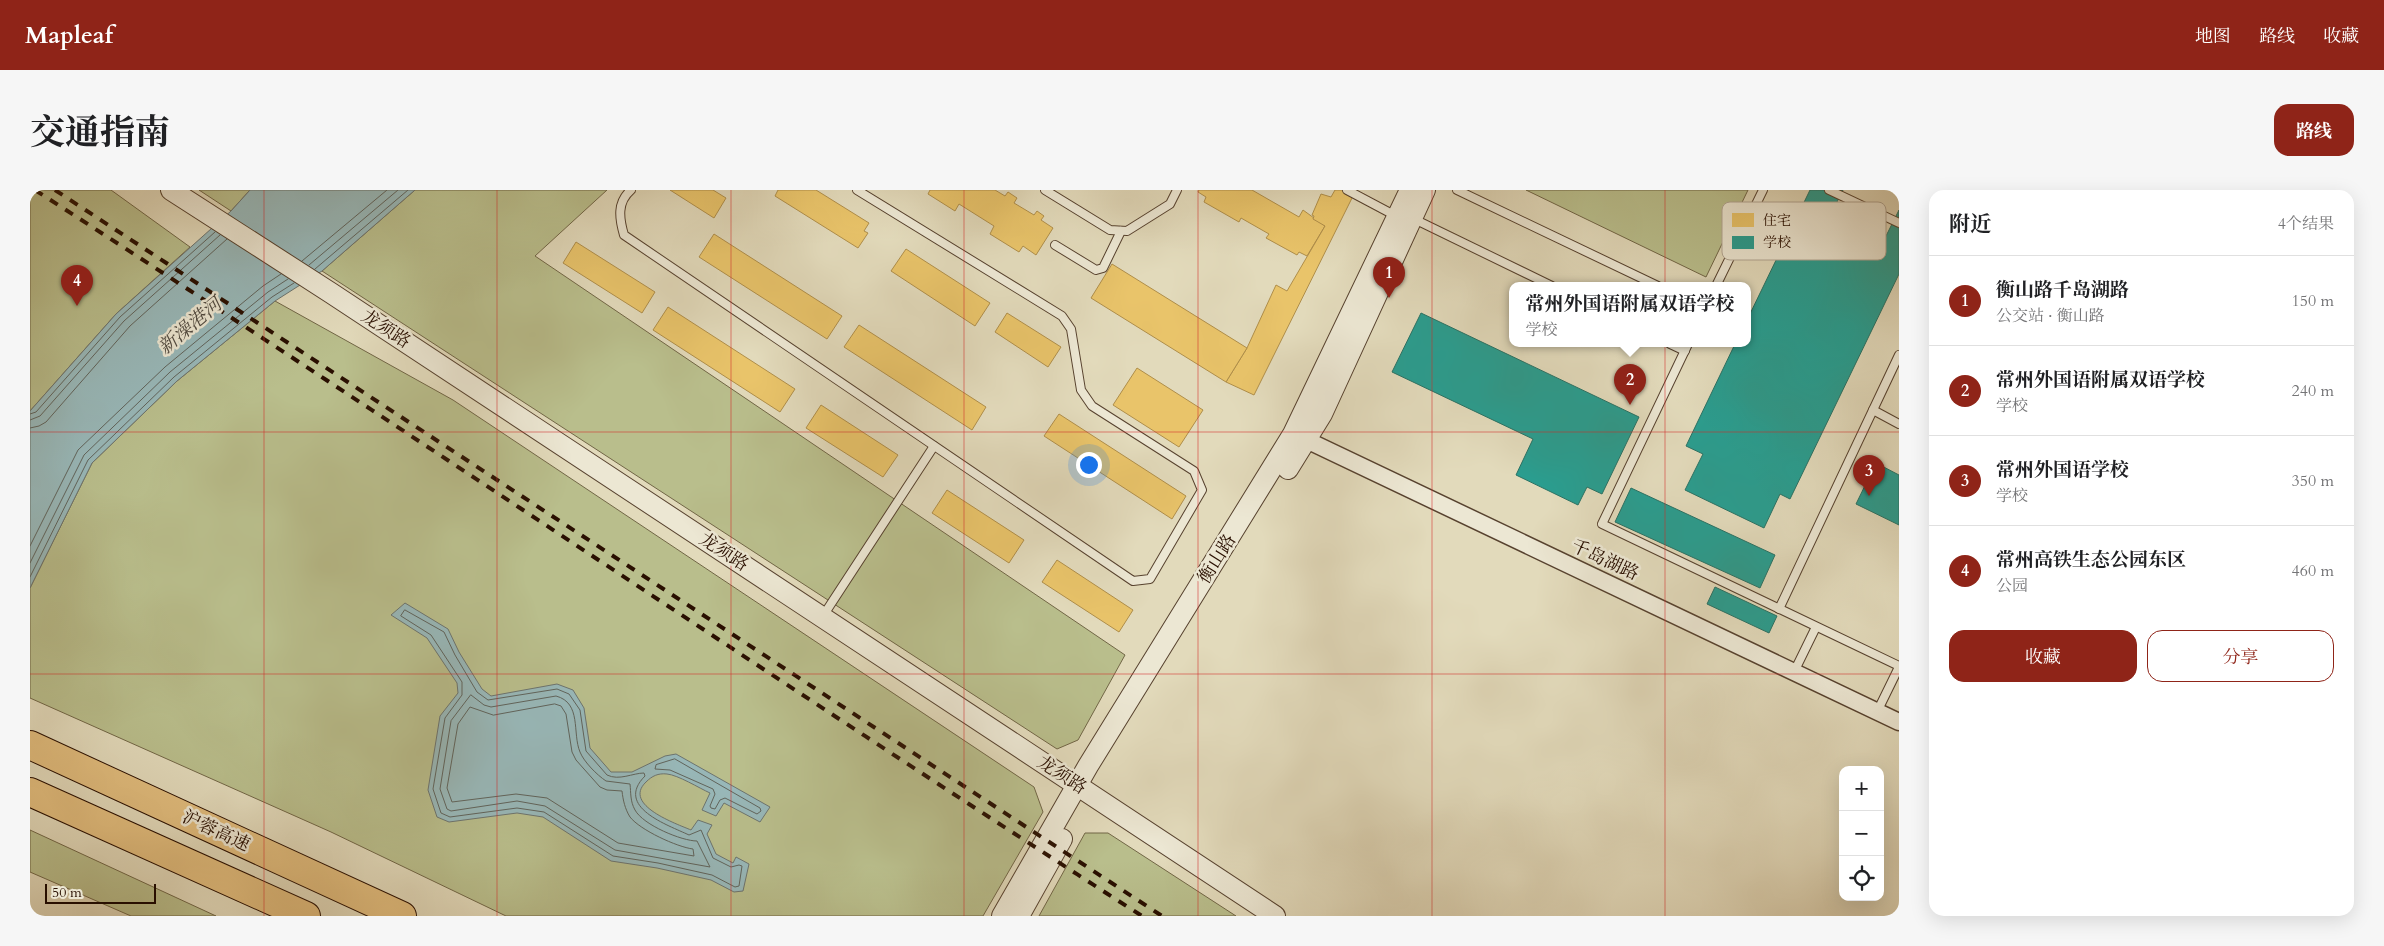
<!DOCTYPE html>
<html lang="zh">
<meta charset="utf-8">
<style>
:root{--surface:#fff;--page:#f6f6f6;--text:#202124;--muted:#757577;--line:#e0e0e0;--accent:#8f2418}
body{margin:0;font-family:Cardo,"Noto Serif SC",serif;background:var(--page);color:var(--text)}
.controls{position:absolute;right:15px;bottom:15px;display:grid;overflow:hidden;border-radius:10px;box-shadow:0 5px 20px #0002}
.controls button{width:45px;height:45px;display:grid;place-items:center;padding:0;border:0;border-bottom:1px solid var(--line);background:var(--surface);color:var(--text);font:25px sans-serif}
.scale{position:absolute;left:15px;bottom:12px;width:111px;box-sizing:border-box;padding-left:5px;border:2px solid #290f00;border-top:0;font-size:14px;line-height:18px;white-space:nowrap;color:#290f00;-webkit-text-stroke:4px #ece7d3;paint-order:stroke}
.you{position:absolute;left:1058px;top:274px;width:18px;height:18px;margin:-12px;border:4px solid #fff;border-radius:50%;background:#1a73e8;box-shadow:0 0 0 8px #1a73e833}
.badge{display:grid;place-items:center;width:32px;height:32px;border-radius:50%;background:var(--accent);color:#fff;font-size:16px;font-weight:700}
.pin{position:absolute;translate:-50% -41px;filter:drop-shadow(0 1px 2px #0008)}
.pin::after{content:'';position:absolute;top:26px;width:18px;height:15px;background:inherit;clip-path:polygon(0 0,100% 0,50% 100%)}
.popup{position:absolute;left:1479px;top:92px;width:242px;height:65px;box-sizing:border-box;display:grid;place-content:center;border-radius:10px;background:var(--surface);filter:drop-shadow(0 1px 4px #0005);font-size:16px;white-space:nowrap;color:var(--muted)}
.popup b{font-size:19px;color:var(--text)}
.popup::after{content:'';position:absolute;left:50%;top:100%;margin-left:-10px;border:10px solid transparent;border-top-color:var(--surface)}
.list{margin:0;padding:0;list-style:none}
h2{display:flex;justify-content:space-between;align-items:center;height:65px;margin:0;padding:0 20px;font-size:21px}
h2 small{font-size:16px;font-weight:400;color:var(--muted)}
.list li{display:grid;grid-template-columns:32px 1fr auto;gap:15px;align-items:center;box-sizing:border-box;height:90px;padding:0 20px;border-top:1px solid var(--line)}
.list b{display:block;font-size:19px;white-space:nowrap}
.list p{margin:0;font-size:16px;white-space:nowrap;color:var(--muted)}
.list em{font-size:16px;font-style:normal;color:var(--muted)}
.actions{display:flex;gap:10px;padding:15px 20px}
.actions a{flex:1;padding:11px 0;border:1px solid var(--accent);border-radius:15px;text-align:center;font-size:18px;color:var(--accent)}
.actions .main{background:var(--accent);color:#fff}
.icon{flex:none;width:28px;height:28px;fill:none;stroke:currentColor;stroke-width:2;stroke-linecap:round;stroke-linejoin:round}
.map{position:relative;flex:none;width:1869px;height:726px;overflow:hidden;border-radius:15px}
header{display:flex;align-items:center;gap:30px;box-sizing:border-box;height:70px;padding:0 25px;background:var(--accent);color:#fff}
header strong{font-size:24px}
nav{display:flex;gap:28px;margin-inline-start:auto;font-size:18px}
.intro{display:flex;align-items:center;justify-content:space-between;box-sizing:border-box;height:120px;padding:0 30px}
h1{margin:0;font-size:35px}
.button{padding:12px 22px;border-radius:15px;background:var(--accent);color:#fff;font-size:18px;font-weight:700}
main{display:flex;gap:30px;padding:0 30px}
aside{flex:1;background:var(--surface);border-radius:15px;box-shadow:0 5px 20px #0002}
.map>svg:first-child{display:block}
</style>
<header>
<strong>Mapleaf</strong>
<nav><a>地图</a><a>路线</a><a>收藏</a></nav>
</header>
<div class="intro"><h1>交通指南</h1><a class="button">路线</a></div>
<main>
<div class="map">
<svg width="1869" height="726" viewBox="0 0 1869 726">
<rect width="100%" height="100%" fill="#e2dabb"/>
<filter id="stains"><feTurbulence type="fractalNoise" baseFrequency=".004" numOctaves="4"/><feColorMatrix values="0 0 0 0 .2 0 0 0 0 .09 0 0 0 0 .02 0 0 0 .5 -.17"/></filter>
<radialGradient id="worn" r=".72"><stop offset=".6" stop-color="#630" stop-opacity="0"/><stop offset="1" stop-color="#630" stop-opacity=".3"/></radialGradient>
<g fill="#b9be8c" stroke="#716646">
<polygon points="0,0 81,0 160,57 86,124 0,221"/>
<polygon points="169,0 220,0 201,21"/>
<polygon points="385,0 577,0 505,66 1095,465 1048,550 1027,559 292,81"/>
<polygon points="1496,0 1718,0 1676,87"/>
<polygon points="245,111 423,210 1004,597 1013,622 953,726 476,726 301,642 0,508 0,398 62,273 147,191"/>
<polygon points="0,640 186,726 101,726 0,682"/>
<polygon points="1055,643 1078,643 1206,726 1009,726"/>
</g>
<g fill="#98b8b9" stroke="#6c746f">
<polygon points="220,0 385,0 292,81 245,111 147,191 62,273 0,398 0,221 86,124 201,21"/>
<path d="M375 413 418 439 429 462 452 499 461 506 527 494 543 500 554 518 560 558 581 582H602L635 566 646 564 740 617 730 632 694 613 686 626 672 620 680 603C669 598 648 585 637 584 628 583 622 586 616 592 592 615 647 634 661 640L668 630 682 635 677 644 686 664 703 673 706 667 719 674 713 701 704 702 681 690 627 678 581 671 513 627 487 623 419 632 407 627 398 600 410 526 428 503 427 493 397 448 361 425Z"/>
</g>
<g fill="#e9c46a" stroke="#af8e4a">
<polygon points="640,0 683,0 696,8 684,28"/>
<polygon points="748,0 786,0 839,33 834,41 838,43 828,58 745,6"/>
<polygon points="900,0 965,0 975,6 978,2 987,8 984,13 1004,25 1007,21 1014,26 1011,30 1023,38 1006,65 993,56 989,62 960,44 964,36 929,14 925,21 898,4"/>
<polygon points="1169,0 1222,0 1269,27 1273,20 1295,36 1277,66 1269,62 1267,65 1236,48 1239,44 1211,28 1209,32 1174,12 1176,7 1168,2"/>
<polygon points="1305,0 1326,0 1224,205 1196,192 1217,158 1246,95 1257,101 1295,36 1283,29 1284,26 1282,25 1291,4 1301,7"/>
<polygon points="684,44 812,126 797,149 669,67"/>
<polygon points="546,52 625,102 612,123 533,73"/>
<polygon points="876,59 960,113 945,136 861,81"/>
<polygon points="1082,74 1217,158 1196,192 1061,108"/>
<polygon points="638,117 765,199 750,222 623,140"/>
<polygon points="977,123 1031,157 1018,177 965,142"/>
<polygon points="829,135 956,217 942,240 814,157"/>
<polygon points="1107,178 1173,220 1149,257 1083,215"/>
<polygon points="791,215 868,265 853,287 776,238"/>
<polygon points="1029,224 1156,306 1142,329 1014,246"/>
<polygon points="917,300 994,350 979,373 902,323"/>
<polygon points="1027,370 1103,420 1089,442 1012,392"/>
</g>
<g fill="#2a9d8f" stroke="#2a7264">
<polygon points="1780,0 1813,0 1801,24 1854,50 1869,20 1869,84 1760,309 1750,304 1734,338 1655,300 1673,264 1656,256 1705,154 1718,154 1718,128"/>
<polygon points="1391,123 1609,227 1572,304 1557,297 1548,315 1486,285 1503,249 1362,182"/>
<polygon points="1846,273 1869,285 1869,335 1826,314"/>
<polygon points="1601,298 1745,365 1730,398 1585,332"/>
<polygon points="1685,397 1747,426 1739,443 1677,414"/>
</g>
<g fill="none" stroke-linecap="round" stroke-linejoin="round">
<g stroke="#60645c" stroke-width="1">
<polyline points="272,71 357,0"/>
<polyline points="279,75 368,0"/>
<polyline points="285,79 378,0"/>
<polyline points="0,224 6,222 90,127 185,42"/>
<polyline points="0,230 10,226 94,131 190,45"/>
<polyline points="0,238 9,236 16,232 100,136 197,49"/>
<polyline points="0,356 48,260 135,177 233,96 251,84"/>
<polyline points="0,373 54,265 140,182 238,102 258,89"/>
<polyline points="0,387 58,270 144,187 242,107 264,93"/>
<path d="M375 420 414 442 425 465 447 502 458 510 527 499 539 504 550 520 556 561 577 585C589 591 603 583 614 583L615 586C584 617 638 635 659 645L671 640 683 668 701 677 709 675 712 676 709 696 705 697 682 685 628 673 583 666 514 622 487 618 420 627 411 623 403 599 415 528 432 505V492L401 445 371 426Z"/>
<path d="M441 505 454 515 461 517 526 506C552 513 542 543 550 562 554 572 567 585 576 591L600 594C601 603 600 611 605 620 613 635 652 651 667 651L680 677 585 660 515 616 487 611 421 621 417 619 410 599 421 531Z"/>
<path d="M525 514 531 516 536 524 542 562 546 570 570 597 577 600 592 601C593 610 595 619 600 627 610 640 647 657 663 659L664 666 588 653 517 608 486 604 422 612 417 598 428 534 440 517 463 525Z"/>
<polygon points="645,569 730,618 731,621 727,624 695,608 690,610 685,619 681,618 680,616 685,604 683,599 640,580 625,579 626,575"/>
</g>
<defs>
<g id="service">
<path d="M601 0C587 12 589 28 594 45L1103 391 1120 389 1172 300 1164 281 1062 216 1051 200 1041 139 1032 126 827 0"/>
<polyline points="1015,0 1080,40 1097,41 1140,14 1147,0"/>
<polyline points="1317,0 1366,26"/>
<polyline points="1427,0 1628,96"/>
<polyline points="1799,0 1869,33"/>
<polyline points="1382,28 1522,96"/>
<polyline points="1025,55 1066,80 1073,78 1091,41"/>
<polyline points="1686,96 1733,0"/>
<polyline points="1640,154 1655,161"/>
<polyline points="1658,154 1572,334 1869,476"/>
<polyline points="1843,220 1869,234"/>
<polyline points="1749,419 1869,165"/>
<polyline points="793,426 904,256"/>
<polyline points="1764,482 1786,437"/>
<polyline points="1847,522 1869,477"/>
</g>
<polyline id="minor" points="1266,245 1869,532"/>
<g id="tertiary">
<polyline points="141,0 301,103 1245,726"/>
<polyline points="1258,279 1292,224 1395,0"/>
<polyline points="972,726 1058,576 1263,244 1380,0"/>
<polyline points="989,726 1032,649"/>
</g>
<g id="motorway">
<polyline points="0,555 372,726"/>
<polyline points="0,602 276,726"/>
</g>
</defs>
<use href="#service" stroke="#57422f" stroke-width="10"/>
<use href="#minor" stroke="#57422f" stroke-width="19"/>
<use href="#tertiary" stroke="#57422f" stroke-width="22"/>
<use href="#motorway" stroke="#290f00" stroke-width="30"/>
<use href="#service" stroke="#ece7d3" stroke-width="8"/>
<use href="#minor" stroke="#ece7d3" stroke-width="16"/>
<use href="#tertiary" stroke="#ece7d3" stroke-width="20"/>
<use href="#motorway" stroke="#e1bd7e" stroke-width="28"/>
<g stroke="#290f00" stroke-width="4" stroke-dasharray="9 9" stroke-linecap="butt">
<path d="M5 0C376 239 741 488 1112 726"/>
<polyline points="25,0 1132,726"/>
</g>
</g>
<path fill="none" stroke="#d62828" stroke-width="1" stroke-opacity="0.55" d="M234 0V726M467 0V726M701 0V726M934 0V726M1168 0V726M1402 0V726M1635 0V726M0 242H1869M0 484H1869"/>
<g text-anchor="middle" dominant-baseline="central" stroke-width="5" stroke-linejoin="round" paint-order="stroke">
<g font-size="18" fill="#290f00" stroke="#ece7d3">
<text transform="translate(356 139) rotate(33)">龙须路</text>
<text transform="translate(694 362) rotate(33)">龙须路</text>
<text transform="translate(1187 369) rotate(-58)">衡山路</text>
<text transform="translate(1575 370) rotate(25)">千岛湖路</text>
<text transform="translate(1032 585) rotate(33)">龙须路</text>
<text transform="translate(186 641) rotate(25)">沪蓉高速</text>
</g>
<g font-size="19" font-style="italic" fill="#504a41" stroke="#ece7d3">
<text transform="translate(160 136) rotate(-40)">新澡港河</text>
</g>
</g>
<rect x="1692" y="12" width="164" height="58" rx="8" fill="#ece7d3" stroke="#b2a694" stroke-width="1"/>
<rect x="1702" y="23" width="22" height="14" fill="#e9c46a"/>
<rect x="1702" y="46" width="22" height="13" fill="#2a9d8f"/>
<g font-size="14" fill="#290f00">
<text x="1733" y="35">住宅</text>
<text x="1733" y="57">学校</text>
</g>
<rect width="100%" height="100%" filter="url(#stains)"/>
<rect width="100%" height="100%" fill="url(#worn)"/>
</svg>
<div class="controls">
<button>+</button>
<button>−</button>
<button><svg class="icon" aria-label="locate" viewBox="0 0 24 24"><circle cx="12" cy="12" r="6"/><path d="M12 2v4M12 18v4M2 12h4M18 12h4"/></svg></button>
</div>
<div class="scale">50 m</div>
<div class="you"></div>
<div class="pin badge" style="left:1359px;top:108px">1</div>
<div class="pin badge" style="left:1600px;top:215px">2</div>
<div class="popup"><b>常州外国语附属双语学校</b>学校</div>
<div class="pin badge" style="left:1839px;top:306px">3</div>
<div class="pin badge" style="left:47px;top:116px">4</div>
</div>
<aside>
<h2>附近<small>4个结果</small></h2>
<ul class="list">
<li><span class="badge">1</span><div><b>衡山路千岛湖路</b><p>公交站 · 衡山路</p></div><em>150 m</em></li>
<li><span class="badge">2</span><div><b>常州外国语附属双语学校</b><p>学校</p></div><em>240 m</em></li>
<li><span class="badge">3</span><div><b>常州外国语学校</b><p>学校</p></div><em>350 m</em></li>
<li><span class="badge">4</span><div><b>常州高铁生态公园东区</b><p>公园</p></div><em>460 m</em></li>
</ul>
<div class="actions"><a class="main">收藏</a><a>分享</a></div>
</aside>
</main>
